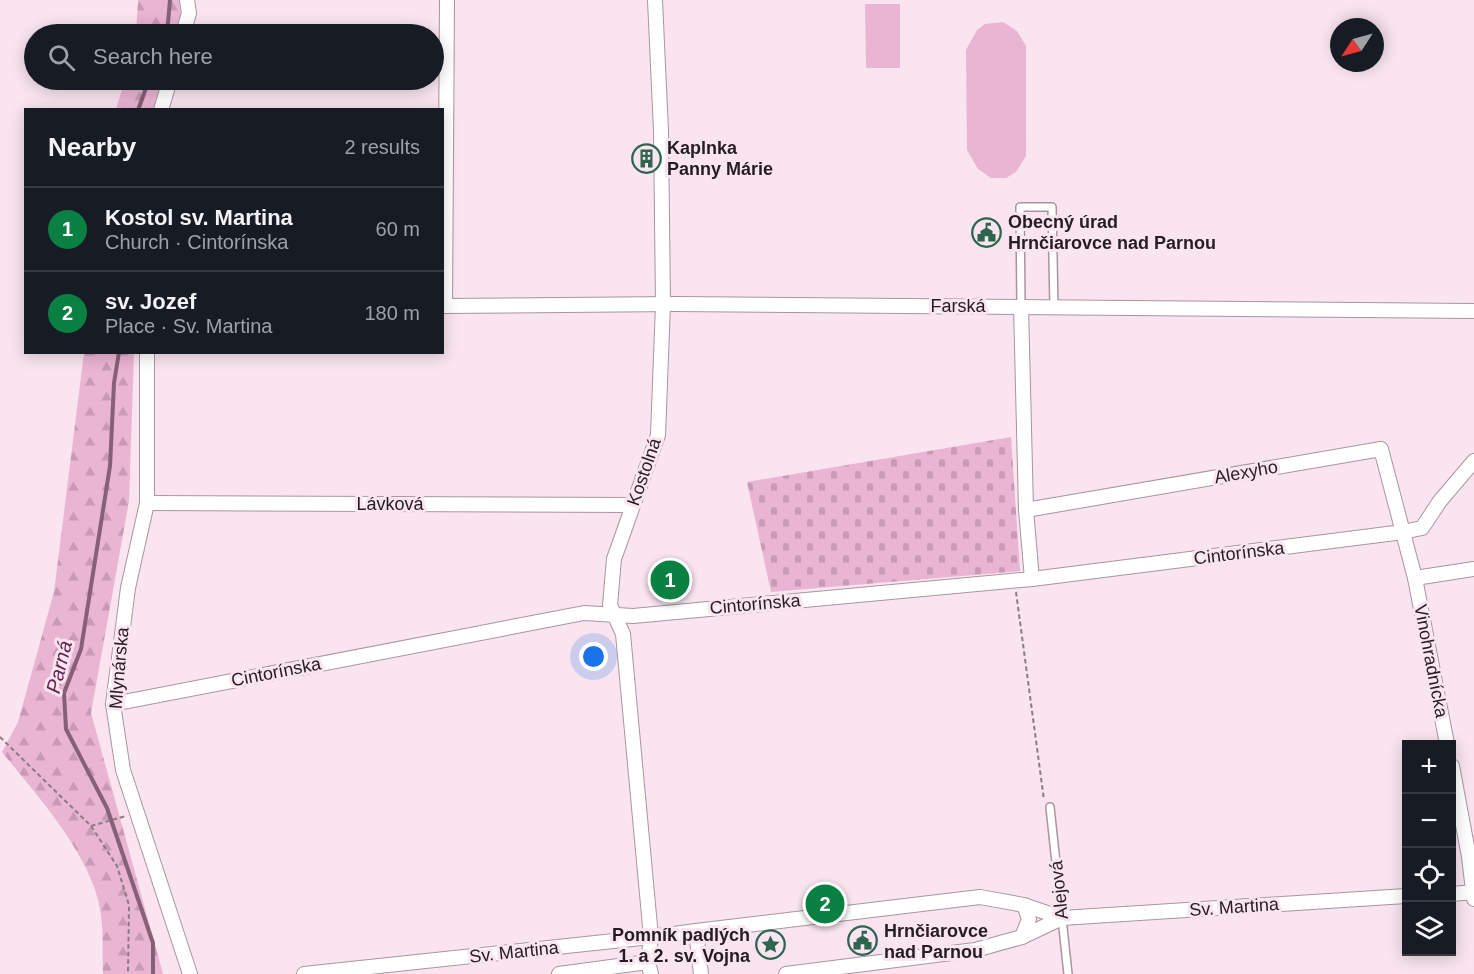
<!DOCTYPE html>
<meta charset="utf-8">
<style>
:root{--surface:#171b24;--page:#242831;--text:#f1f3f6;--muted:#9ea1a6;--line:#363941;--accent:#0b8043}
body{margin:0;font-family:Helvetica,sans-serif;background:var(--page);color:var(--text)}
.controls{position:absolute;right:18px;bottom:18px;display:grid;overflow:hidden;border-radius:0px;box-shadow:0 3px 15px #0003}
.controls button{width:54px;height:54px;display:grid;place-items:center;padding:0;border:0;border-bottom:2px solid var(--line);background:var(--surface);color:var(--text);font:30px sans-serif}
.compass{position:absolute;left:1330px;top:18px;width:54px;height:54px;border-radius:50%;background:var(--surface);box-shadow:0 3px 15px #0003;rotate:234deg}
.you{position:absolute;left:594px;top:657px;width:21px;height:21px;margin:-15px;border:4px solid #fff;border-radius:50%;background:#1a73e8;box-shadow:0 0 0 9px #1a73e833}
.badge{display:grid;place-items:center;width:39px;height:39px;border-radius:50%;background:var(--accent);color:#fff;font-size:20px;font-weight:700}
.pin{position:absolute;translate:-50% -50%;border:3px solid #fff;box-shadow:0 2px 6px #0006}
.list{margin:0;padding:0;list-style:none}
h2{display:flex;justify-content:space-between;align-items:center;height:78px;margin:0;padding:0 24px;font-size:26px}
h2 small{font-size:20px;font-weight:400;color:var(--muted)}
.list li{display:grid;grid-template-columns:39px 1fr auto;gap:18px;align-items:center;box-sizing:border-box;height:84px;padding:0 24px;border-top:2px solid var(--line)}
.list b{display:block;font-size:22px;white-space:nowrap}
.list p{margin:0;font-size:20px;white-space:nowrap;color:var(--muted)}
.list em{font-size:20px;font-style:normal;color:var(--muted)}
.icon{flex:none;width:33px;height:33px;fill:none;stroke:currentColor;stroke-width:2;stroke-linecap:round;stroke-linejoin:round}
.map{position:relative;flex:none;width:1474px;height:974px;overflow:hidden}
.search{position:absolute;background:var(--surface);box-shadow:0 3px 15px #0003;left:24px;top:24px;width:420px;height:66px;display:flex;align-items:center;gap:15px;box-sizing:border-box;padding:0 21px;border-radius:33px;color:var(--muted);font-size:22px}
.panel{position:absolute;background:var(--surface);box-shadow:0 3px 15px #0003;left:24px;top:108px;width:420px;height:246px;border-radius:0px}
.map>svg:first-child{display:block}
</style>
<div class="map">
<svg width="1474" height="974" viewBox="0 0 1474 974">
<defs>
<pattern id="forest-firs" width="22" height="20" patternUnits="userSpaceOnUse" patternTransform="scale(1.5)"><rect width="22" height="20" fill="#eab4d3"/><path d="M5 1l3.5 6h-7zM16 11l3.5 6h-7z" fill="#c99ab5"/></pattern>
<pattern id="cemetery-stones" width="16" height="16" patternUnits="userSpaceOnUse" patternTransform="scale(1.5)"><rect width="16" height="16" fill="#eab4d3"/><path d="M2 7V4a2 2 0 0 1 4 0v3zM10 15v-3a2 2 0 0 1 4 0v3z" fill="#c99ab5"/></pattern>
</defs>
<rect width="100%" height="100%" fill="#f9e4ef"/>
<g fill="url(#forest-firs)">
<polygon points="138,0 179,0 181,14 175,34 136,34"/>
<polygon points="125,80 162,80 153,109 116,109"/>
<path d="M84 353H134L129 501 91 713 163 974H103C102 953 104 930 100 909 91 855 36 794 2 752L18 722 54 592Z"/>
</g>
<polygon fill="url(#cemetery-stones)" points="1011,437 1020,571 771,592 747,482"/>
<g fill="#eab4d3">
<polygon points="865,4 900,4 900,68 866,68"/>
<polygon points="1003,22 1017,31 1026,46 1026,156 1016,172 1006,178 991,178 978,169 967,150 966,50 977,30 985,24"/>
</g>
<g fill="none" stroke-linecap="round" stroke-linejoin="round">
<g stroke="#866076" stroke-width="4">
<polyline points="164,34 168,23 170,0"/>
<polyline points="138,110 149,80"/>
<polyline points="119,352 114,383 110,466 81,649 64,693 66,729 107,808 153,943 153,974"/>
</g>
<defs>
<g id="service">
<polyline points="1021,306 1020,207 1052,207 1054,307"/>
<polyline points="1050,807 1068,974"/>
</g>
<g id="minor">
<polyline points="183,34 189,13 187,0"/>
<polyline points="161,110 170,80"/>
<polyline points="442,306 675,304 1474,311"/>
<polyline points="445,306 447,0"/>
<polyline points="1021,306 1026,510 1032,579"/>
<polyline points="147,352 147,503 128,588 113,704 123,770 190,974"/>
<polyline points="147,503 633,505"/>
<polyline points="1026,510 1381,449 1415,578 1447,744"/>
<polyline points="1415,578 1474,569"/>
<polyline points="113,704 584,613 633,616 1032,579 1403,532 1422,528 1440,501 1474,461"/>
<polyline points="1452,766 1469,857 1474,899"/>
<polyline points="1452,894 1474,892"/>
<polyline points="696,931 701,974"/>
<polyline points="1022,937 1029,919 1024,905"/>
<polyline points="304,974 651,937 623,634 610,605 614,559 658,435 663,304 661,131 655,0"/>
<polyline points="559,974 648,962"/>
<polyline points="651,974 648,962 651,937 696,931 980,897 1024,905 1062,918"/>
<polyline points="786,974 975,950 1022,937 1062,918 1406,896"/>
</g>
</defs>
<use href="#service" stroke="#a8959f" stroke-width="10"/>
<use href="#minor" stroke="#a8959f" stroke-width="16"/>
<g stroke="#897c83" stroke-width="2" stroke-dasharray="4.5 3" stroke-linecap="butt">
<polyline points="1016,592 1044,800"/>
<polyline points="0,737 91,826 117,866 129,905 128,974"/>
<polyline points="91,826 126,816"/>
</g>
<use href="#service" stroke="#fff" stroke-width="7"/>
<use href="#minor" stroke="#fff" stroke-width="14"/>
</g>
<defs>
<symbol id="building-ring" viewBox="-11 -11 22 22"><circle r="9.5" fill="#f9e4ef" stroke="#2d654e" stroke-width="1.5"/><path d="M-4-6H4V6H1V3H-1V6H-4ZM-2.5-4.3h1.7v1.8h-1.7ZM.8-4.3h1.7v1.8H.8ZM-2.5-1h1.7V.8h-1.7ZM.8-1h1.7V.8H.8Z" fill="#2d654e"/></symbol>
<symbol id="civic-ring" viewBox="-11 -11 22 22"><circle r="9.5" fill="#f9e4ef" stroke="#2d654e" stroke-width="1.5"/><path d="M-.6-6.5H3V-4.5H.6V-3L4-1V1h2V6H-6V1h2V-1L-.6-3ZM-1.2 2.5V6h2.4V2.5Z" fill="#2d654e"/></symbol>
<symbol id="sight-ring" viewBox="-11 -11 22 22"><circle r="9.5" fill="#f9e4ef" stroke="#2d654e" stroke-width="1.5"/><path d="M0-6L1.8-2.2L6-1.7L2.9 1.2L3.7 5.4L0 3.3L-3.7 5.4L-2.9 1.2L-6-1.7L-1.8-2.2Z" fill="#2d654e"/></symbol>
</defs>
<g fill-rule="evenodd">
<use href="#building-ring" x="630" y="142" width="33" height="33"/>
<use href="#civic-ring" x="970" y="216" width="33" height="33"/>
<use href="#civic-ring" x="846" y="924" width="33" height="33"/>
<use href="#sight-ring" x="754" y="928" width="33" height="33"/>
</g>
<g text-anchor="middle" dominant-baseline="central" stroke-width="6" stroke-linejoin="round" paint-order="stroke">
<g font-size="18" font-weight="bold" fill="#241d21" stroke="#f9e4ef" text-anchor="start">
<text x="667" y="148">Kaplnka<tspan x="667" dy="21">Panny Márie</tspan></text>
<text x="1008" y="222">Obecný úrad<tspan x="1008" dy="21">Hrnčiarovce nad Parnou</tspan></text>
<text x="884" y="931">Hrnčiarovce<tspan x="884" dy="21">nad Parnou</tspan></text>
<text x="750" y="935" text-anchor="end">Pomník padlých<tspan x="750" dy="21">1. a 2. sv. Vojna</tspan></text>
</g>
<g font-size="18" fill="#241d21" stroke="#f9e4ef">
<text x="958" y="306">Farská</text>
<text transform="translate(644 472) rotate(-71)">Kostolná</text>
<text transform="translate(1246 472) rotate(-10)">Alexyho</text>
<text x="390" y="504">Lávková</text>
<text transform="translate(1239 553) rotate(-7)">Cintorínska</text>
<text transform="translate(755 604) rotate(-5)">Cintorínska</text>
<text transform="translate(1431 661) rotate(79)">Vinohradnícka</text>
<text transform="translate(119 668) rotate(-85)">Mlynárska</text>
<text transform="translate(276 672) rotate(-11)">Cintorínska</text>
<text transform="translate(1059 890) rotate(-96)">Alejová</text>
<text transform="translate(1234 907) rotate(-4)">Sv. Martina</text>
<text transform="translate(514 952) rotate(-6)">Sv. Martina</text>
</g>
<g font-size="20" font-style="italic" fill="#64244d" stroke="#f9e4ef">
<text transform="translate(59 667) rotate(-76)">Parná</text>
</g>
</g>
</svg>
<div class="controls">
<button>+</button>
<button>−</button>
<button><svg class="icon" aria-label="locate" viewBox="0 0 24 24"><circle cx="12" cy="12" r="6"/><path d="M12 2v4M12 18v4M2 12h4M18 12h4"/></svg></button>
<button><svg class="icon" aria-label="layers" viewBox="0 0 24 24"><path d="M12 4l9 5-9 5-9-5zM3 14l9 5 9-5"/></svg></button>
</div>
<svg class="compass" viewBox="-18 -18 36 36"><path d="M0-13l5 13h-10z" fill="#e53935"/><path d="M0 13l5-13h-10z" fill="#9ea1a6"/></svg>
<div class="you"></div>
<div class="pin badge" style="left:670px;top:580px">1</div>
<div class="pin badge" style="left:825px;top:904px">2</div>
<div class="search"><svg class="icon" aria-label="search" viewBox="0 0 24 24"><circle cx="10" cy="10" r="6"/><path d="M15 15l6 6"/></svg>Search here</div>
<section class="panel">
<h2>Nearby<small>2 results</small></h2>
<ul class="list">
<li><span class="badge">1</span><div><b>Kostol sv. Martina</b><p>Church · Cintorínska</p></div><em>60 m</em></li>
<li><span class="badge">2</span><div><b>sv. Jozef</b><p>Place · Sv. Martina</p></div><em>180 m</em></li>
</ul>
</section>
</div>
